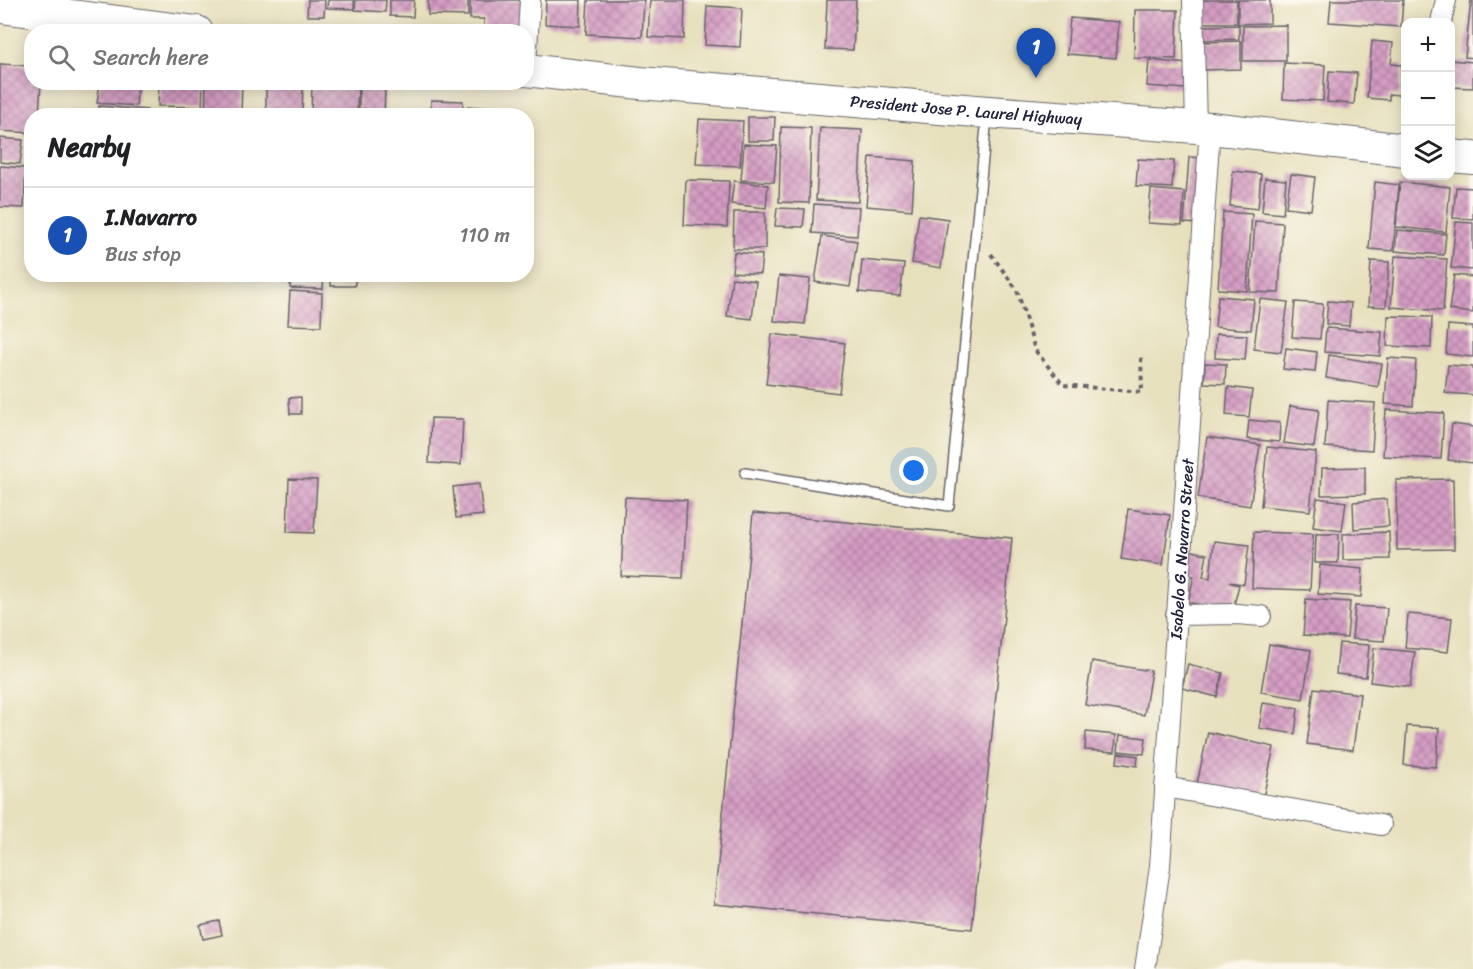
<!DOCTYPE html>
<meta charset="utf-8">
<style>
:root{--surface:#fff;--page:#f2f2f2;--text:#202124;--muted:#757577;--line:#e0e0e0;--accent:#c8321e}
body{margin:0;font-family:Sriracha,sans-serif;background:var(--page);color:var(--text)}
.controls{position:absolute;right:18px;top:18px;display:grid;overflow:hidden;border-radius:12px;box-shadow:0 3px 15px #0003}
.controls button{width:54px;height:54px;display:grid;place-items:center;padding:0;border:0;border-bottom:2px solid var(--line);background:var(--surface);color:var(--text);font:30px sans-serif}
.you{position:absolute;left:914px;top:471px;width:21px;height:21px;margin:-15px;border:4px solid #fff;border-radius:50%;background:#1a73e8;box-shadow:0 0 0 9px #1a73e833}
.badge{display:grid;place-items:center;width:39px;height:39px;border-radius:50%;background:var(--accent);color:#fff;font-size:20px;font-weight:700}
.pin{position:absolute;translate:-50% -50px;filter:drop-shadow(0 2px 3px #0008)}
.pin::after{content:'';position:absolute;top:32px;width:21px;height:18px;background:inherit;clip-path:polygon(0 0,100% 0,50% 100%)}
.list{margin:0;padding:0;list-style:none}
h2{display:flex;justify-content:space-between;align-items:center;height:78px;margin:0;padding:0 24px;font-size:26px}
h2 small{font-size:20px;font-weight:400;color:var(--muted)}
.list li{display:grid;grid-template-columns:39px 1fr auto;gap:18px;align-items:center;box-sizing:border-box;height:96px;padding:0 24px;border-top:2px solid var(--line)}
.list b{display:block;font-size:22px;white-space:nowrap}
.list p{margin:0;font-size:20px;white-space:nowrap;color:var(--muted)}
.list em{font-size:20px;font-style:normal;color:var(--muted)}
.icon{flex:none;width:33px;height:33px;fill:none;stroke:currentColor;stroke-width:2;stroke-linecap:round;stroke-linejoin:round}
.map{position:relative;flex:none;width:1473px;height:969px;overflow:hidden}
.search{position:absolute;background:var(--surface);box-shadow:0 3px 15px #0003;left:24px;top:24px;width:510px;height:66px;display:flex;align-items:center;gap:15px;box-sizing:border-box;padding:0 21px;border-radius:24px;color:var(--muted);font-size:22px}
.panel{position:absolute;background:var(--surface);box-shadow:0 3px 15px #0003;left:24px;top:108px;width:510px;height:174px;border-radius:24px}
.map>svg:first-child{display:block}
</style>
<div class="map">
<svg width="1473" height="969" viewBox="0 0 1473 969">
<defs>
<pattern id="building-cross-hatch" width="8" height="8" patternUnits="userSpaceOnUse" patternTransform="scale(1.5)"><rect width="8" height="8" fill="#d69dc4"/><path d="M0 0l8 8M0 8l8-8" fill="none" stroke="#ad80a0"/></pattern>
</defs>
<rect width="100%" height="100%" fill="#fbf7ec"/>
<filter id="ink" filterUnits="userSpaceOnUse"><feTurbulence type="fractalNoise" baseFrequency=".0167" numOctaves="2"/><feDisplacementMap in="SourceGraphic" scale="12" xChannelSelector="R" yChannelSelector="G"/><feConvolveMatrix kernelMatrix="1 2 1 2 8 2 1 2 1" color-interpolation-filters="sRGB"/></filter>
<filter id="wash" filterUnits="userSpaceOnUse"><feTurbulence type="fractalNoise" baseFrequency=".008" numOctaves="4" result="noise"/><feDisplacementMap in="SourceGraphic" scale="24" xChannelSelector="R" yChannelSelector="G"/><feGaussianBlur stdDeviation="1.35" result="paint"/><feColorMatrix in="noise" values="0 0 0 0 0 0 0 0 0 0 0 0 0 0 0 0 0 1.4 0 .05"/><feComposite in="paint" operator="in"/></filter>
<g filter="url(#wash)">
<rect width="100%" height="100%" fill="#e7e0bd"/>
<g id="blocks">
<g fill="url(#building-cross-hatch)">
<polygon points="308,0 325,0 324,16 307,16"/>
<polygon points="328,0 354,0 354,9 327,8"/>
<polygon points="356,0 386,0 385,12 355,10"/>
<polygon points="390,0 414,0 413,17 390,16"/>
<polygon points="428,0 468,0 468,16 428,15"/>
<polygon points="470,0 523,0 522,32 484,32 484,19 470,19"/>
<polygon points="546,0 581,0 580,26 545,24"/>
<polygon points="588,0 644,0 642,37 586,34"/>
<polygon points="650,0 685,0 684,39 648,37"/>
<polygon points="827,0 856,0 853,50 825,49"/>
<rect x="1200" y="0" width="37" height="23"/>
<polygon points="1238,0 1270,0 1270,23 1238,24"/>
<polygon points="1331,0 1403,0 1401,27 1329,22"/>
<polygon points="1471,0 1473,0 1473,58 1465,57"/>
<polygon points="707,6 742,8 740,47 705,45"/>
<polygon points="1135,10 1178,10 1176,59 1134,58"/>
<polygon points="1070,18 1119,22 1116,58 1067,54"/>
<polygon points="1239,25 1239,39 1202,40 1202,26"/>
<polygon points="1286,25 1286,61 1243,61 1243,26"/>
<polygon points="1241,41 1241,69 1201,70 1200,42"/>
<polygon points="1372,41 1393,43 1391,64 1402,65 1399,95 1389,94 1389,100 1367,98"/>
<polygon points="1149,60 1188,64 1186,89 1147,86"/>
<polygon points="1450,60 1473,62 1473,88 1450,87"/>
<polygon points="1284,63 1325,65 1323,101 1283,99"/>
<polygon points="0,64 32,66 32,82 41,82 39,116 32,116 32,133 0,131"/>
<polygon points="1329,71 1357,73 1354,104 1327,102"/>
<polygon points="100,82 138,82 136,106 97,103"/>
<polygon points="159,82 203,82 202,107 158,106"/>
<polygon points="206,82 242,82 241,116 205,116"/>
<polygon points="266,82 303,82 302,116 266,116"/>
<polygon points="312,82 358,83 357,116 311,116"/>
<polygon points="359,86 385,87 384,116 359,116"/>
<polygon points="431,100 463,101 462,116 431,116"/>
<polygon points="99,106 147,110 146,116 99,116"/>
<polygon points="468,106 503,109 503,116 467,116"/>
<polygon points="748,117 775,117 774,141 748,141"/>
<polygon points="699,119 743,121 740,166 696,164"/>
<polygon points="781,127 811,128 809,203 779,202"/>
<polygon points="820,128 862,130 858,202 816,200"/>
<polygon points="0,138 23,140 20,164 0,162"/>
<polygon points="744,144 777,146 774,182 741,180"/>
<polygon points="870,157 915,161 912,210 866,206"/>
<polygon points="1189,157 1205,158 1200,224 1184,223"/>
<polygon points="1138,159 1174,161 1172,188 1136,186"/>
<polygon points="0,166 26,168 24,208 0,207"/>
<polygon points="1233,171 1261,174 1258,209 1230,206"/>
<polygon points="1291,174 1315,177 1311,210 1286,207"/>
<polygon points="1265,178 1286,180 1283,214 1262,212"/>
<polygon points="686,180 729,181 727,227 684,225"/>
<polygon points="734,181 768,185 766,208 731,204"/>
<polygon points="1375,182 1399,185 1393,251 1369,249"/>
<polygon points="1400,182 1450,187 1446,232 1396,227"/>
<polygon points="1456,187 1473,188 1473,219 1453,218"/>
<polygon points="1151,189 1184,192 1182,225 1148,223"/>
<polygon points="814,204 859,207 857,236 812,233"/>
<polygon points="777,208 805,209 803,227 775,226"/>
<polygon points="734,212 765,212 765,249 733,249"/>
<polygon points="1223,212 1252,214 1247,291 1218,289"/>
<polygon points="919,215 948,219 941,268 912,263"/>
<polygon points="1255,221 1283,223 1279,293 1250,292"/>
<polygon points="1456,222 1473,223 1473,270 1451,268"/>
<polygon points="1397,230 1446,234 1444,255 1395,251"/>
<polygon points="822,236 857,241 850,287 815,282"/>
<polygon points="734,252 762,255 760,274 732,272"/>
<polygon points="1395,256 1447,259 1443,311 1391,307"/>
<polygon points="862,260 904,264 900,296 859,292"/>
<polygon points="1371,261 1389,262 1386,307 1368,306"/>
<polygon points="291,274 324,274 323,289 290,288"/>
<rect x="331" y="274" width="24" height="12"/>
<polygon points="1454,275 1473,277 1473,313 1449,310"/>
<polygon points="779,276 810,279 805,324 774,321"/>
<polygon points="732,278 756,281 752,319 727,316"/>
<polygon points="290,291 322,293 321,326 288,325"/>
<polygon points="1218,296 1254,299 1251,330 1215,327"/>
<polygon points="1260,299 1288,302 1281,352 1254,349"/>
<polygon points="1328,301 1351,303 1349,326 1326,324"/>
<polygon points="1295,302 1323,304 1320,339 1292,337"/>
<polygon points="1388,316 1432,317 1431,348 1387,346"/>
<polygon points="1448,325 1473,327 1473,357 1446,354"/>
<polygon points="1326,328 1382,332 1380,356 1324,352"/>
<polygon points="772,334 845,343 839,393 766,384"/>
<polygon points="1216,334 1247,335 1245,360 1215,358"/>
<polygon points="1286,348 1317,352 1315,372 1283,369"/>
<polygon points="1329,355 1382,364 1378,387 1326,378"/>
<polygon points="1388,358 1416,360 1413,406 1385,404"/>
<polygon points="1205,363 1226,364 1225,384 1204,383"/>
<polygon points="1448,365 1473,367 1473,395 1445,393"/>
<polygon points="1228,387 1252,390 1249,417 1226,415"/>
<polygon points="301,397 301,414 290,414 289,398"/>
<polygon points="1328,400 1375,403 1372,450 1325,447"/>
<polygon points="1290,406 1319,410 1314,447 1284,443"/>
<polygon points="1386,410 1444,413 1441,459 1383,456"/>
<polygon points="431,418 463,419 461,465 429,463"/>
<polygon points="1249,420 1280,423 1279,442 1247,439"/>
<polygon points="1452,424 1473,427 1473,463 1448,460"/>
<polygon points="1207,437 1260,445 1250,506 1198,498"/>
<polygon points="1267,447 1316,452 1310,511 1261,506"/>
<polygon points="1365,467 1365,494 1321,495 1322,468"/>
<polygon points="289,479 317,480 314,533 287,532"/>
<polygon points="1453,479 1454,549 1397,550 1396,480"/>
<polygon points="479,484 483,515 456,518 453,487"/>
<polygon points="625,497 687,500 683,578 621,576"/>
<polygon points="1317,498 1346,502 1342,531 1313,527"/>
<polygon points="1387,499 1389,526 1354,529 1353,502"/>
<polygon points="1128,509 1170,515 1163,565 1121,559"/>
<polygon points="753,513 1012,538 972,929 714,904"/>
<polygon points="1254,532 1313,534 1310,590 1252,588"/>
<polygon points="1389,532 1390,559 1343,560 1343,534"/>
<polygon points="1316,534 1339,534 1338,563 1315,563"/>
<polygon points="1214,541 1249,545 1244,584 1228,582 1239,585 1232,613 1188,602 1194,576 1183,574 1188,550 1207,554 1203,577 1210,578"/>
<polygon points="1320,565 1363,569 1361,597 1318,594"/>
<polygon points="1306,599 1350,602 1347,638 1303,635"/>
<polygon points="1355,606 1387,608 1384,641 1352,639"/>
<polygon points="1408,614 1452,618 1448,652 1405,648"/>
<polygon points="1339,643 1369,645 1366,677 1336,674"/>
<polygon points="1269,644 1311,650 1303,699 1261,692"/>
<polygon points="1374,648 1415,652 1410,687 1370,682"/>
<polygon points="1092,661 1151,671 1144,715 1085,705"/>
<polygon points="1188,664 1223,673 1217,697 1182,688"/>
<polygon points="1314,688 1360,694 1353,750 1307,744"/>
<polygon points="1263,703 1298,708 1295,734 1259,728"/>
<polygon points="1407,726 1439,728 1436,767 1404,765"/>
<polygon points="1086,732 1116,735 1115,752 1085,750"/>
<polygon points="1208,732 1274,747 1263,798 1197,784"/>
<polygon points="1120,735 1146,738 1144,754 1118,751"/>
<polygon points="1118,753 1138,756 1137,766 1117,763"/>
<polygon points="219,921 222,935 203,939 200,925"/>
</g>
</g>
</g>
<g filter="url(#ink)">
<use href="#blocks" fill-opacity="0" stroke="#676468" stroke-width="1.5"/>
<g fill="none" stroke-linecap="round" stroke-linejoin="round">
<defs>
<polyline id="service" points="745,473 949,506 987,117"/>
<g id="minor">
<polyline points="1193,0 1196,127"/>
<polyline points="1441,22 1446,0"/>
<polyline points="526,65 530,0"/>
<polyline points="1176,615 1237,614 1261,616"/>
<polyline points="1165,787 1381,825"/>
<path id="s1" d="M1145 969 1160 866 1210 128"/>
</g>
<g id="trunk">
<polyline points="0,7 197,32"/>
<path id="s2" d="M526 70 640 83 988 112 1210 128 1406 150"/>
<polyline points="1450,156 1473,158"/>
</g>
</defs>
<use href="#service" stroke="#676468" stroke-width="12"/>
<use href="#minor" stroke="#676468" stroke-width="22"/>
<use href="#trunk" stroke="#676468" stroke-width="34"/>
<polyline stroke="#676468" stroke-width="4" stroke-dasharray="4.5 4.5" stroke-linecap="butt" points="991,254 1017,290 1035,350 1063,385 1142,392 1141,357"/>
<use href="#service" stroke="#fff" stroke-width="9"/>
<use href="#minor" stroke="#fff" stroke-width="20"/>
<use href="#trunk" stroke="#fff" stroke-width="32"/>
</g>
</g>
<g text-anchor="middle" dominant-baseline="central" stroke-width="5" stroke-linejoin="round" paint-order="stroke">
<g font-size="16" fill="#22223b" stroke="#fbf7ec">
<text stroke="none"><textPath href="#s2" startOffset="442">President Jose P. Laurel Highway</textPath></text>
<text stroke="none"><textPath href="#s1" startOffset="422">Isabelo G. Navarro Street</textPath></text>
</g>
</g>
</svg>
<div class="controls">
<button>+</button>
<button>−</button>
<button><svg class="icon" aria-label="layers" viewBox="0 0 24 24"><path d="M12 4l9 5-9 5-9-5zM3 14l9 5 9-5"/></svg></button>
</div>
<div class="you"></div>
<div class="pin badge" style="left:1036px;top:78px;background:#1a4fb4">1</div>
<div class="search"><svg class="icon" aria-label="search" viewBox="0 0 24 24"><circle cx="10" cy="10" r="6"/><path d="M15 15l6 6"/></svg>Search here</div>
<section class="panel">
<h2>Nearby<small></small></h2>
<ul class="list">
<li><span class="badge" style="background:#1a4fb4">1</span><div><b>I.Navarro</b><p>Bus stop</p></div><em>110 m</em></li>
</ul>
</section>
</div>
